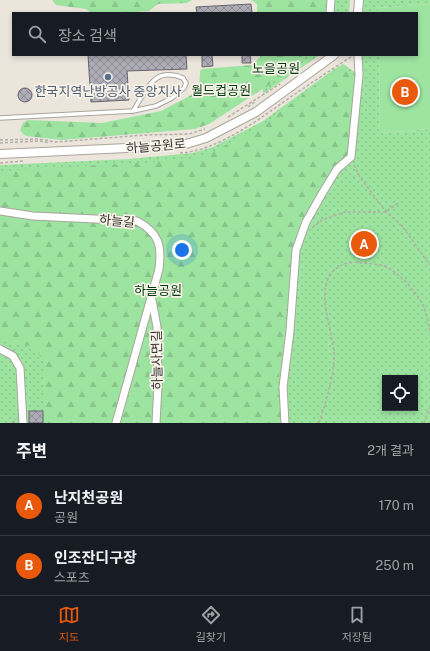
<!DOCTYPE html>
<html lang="ko">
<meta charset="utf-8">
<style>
:root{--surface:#171b24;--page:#20242c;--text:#f1f3f6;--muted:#9ea1a6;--line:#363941;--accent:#ea580c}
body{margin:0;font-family:"Public Sans","Noto Sans KR",sans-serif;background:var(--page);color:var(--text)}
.controls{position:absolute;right:12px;bottom:12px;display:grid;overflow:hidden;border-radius:0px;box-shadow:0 2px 6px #0003}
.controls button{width:36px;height:36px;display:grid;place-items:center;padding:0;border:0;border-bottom:1px solid var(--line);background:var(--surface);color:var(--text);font:20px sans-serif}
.you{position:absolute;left:182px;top:250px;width:14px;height:14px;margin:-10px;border:3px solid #fff;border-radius:50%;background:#1a73e8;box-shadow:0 0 0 6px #1a73e833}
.badge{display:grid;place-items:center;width:26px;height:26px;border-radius:50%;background:var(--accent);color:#fff;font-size:13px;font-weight:700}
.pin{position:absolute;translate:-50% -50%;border:2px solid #fff;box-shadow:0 1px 4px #0006}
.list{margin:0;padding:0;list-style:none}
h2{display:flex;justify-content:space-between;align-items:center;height:52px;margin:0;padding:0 16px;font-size:17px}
h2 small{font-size:13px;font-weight:400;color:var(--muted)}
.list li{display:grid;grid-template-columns:26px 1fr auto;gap:12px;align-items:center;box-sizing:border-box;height:60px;padding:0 16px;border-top:1px solid var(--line)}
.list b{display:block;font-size:15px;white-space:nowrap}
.list p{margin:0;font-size:13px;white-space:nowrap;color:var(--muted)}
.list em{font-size:13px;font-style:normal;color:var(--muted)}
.icon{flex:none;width:22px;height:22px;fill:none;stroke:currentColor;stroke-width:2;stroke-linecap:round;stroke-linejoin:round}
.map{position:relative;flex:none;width:430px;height:423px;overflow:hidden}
.search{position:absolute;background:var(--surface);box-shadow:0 2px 6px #0003;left:12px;right:12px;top:12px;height:44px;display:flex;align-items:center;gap:10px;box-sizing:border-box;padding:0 14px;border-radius:0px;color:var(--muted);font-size:15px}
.sheet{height:172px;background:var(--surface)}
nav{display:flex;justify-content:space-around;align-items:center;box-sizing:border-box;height:56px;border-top:1px solid var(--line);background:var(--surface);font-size:11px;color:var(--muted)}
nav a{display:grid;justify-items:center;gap:2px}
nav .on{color:var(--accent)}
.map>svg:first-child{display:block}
</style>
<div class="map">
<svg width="430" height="423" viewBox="0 0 430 423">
<defs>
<pattern id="green-dots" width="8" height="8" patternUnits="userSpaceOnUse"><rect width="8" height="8" fill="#9de4a1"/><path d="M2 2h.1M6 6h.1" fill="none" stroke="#88c48b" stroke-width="1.8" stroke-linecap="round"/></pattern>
<pattern id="forest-firs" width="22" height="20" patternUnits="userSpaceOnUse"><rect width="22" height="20" fill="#9de4a1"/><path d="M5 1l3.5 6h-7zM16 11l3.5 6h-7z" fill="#88c48b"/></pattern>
<pattern id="building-cross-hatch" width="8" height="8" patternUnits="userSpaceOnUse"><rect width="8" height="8" fill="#aeacb6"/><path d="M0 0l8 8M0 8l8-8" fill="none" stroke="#8e8d94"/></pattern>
</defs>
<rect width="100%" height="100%" fill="#ebe5dc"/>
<g fill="url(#green-dots)" fill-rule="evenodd">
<polygon points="259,0 350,0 349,13 260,13"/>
<polygon points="359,0 430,0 430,4 378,8 378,13 358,13"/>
<polygon points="261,55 320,55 263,94"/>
<path d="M358 55H379L380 133 430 129V423H0V165L129 159 193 153 213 147 263 121 333 70 343 64 359 75ZM385 378H415V408H385Z"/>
</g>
<g fill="url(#forest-firs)">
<polygon points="52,0 192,0 187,3 158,4 149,11 120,13 91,13 86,9 56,5"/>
<polygon points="251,0 324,0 323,13 257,13 257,4"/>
<polygon points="260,55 302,55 298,63 281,77 209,124 195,129 61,140 26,136 22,133 20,130 23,123 28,120 102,123 161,111 199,91 200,71 202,69 252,65 260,57"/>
<path d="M340 69C351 72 355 79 356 91L349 155 337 168 318 193 301 224 292 251 278 387 281 423H44V363L38 352 30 346 21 344 0 343V171L187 160 213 152 266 123 332 72Z"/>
</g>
<polygon fill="#9de4a1" points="430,4 430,129 380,133 379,55 417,55 417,13 378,13 378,8"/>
<g fill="url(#building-cross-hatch)" stroke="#66646d">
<polygon points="251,4 252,13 197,13 196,7"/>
<polygon points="88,55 186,55 187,69 127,71 129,100 91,102"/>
<polygon points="202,55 212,55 213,66 202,67"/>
<polygon points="242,55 250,55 251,63 242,63"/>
<circle cx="25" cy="95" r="7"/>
<rect x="29" y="411" width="14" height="12"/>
</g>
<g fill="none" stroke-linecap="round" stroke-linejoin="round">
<defs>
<path id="service" d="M0 118 133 111 156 106 172 98 184 88 186 83 183 78C153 66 147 90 133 111"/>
<g id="minor">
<polyline points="330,13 331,0"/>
<path d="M0 211 33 216 137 221C159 233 162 245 159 269L116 423"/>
<polyline points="152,300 157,327 158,385 156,423"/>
<polyline points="0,349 13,356 20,368 23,423"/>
<polyline points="285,423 283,387 290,331 296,250 306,222 323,192 337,169 351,157 359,75 358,55"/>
</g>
<g id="tertiary">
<polyline points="358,13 359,0"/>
<polyline points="0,154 127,148 186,144 206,138 256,112 334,55"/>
</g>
</defs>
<use href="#service" stroke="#aaa59c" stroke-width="5.5"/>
<use href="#minor" stroke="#aaa59c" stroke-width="9"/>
<use href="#tertiary" stroke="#aaa59c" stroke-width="10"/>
<g stroke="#b3aea7" stroke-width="1.5" stroke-dasharray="3 2" stroke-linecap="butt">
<polyline points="248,107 256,101"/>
<polyline points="228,117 280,84"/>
<polyline points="0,140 39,139 56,142 145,135 189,134 205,129"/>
<polyline points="0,143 40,141 50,143"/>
<path d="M180 153C219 151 263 116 295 94 313 82 332 69 351 57"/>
<polyline points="0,163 24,161"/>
<polyline points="354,165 360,177 386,212 402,226 430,265"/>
<polyline points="312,228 322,220 345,212 386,212 398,203"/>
<polyline points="12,423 16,419"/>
<path d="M319 423C326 401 333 380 334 358 335 334 315 295 331 274 339 263 351 261 363 263 372 264 383 264 390 269 402 276 418 294 424 307 427 315 428 323 430 331"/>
<polyline points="424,423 430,407"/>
</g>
<use href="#service" stroke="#fff" stroke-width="3.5"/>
<use href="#minor" stroke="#fff" stroke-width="7"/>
<use href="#tertiary" stroke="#fff" stroke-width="8"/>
</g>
<circle fill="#5c6f8a" stroke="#f8f3e9" stroke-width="1.5" cx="108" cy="77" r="4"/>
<g text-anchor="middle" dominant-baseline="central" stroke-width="3.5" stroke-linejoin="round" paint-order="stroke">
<g font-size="13" fill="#023b0e" stroke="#f8f3e9">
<text x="276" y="68">노을공원</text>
<text x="221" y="90">월드컵공원</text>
<text x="158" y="290">하늘공원</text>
</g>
<g font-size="13" fill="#4e5e75" stroke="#f8f3e9">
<text x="108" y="91">한국지역난방공사 중앙지사</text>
</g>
<g font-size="13" fill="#363430" stroke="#f8f3e9">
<text transform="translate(156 146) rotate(-5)">하늘공원로</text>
<text transform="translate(117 221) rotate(5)">하늘길</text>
<text transform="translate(157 360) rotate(-91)">하늘사면길</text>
</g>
</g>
</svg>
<div class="controls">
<button><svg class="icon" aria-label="locate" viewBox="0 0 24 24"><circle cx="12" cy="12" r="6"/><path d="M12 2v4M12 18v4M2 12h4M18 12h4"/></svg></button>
</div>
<div class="you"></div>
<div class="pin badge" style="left:364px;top:244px">A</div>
<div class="pin badge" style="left:405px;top:92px">B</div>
<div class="search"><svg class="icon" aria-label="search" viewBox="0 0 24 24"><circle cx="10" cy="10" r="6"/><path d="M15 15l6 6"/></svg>장소 검색</div>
</div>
<section class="sheet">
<h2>주변<small>2개 결과</small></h2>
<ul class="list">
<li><span class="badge">A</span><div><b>난지천공원</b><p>공원</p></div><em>170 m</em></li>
<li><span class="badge">B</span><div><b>인조잔디구장</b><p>스포츠</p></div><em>250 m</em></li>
</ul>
</section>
<nav>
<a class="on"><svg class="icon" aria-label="map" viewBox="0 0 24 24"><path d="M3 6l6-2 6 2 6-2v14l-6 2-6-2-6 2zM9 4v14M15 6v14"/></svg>지도</a>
<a><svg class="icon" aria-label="directions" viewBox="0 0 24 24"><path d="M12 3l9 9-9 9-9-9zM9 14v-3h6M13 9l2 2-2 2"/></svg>길찾기</a>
<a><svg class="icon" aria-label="saved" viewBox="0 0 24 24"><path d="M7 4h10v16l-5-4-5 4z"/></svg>저장됨</a>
</nav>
